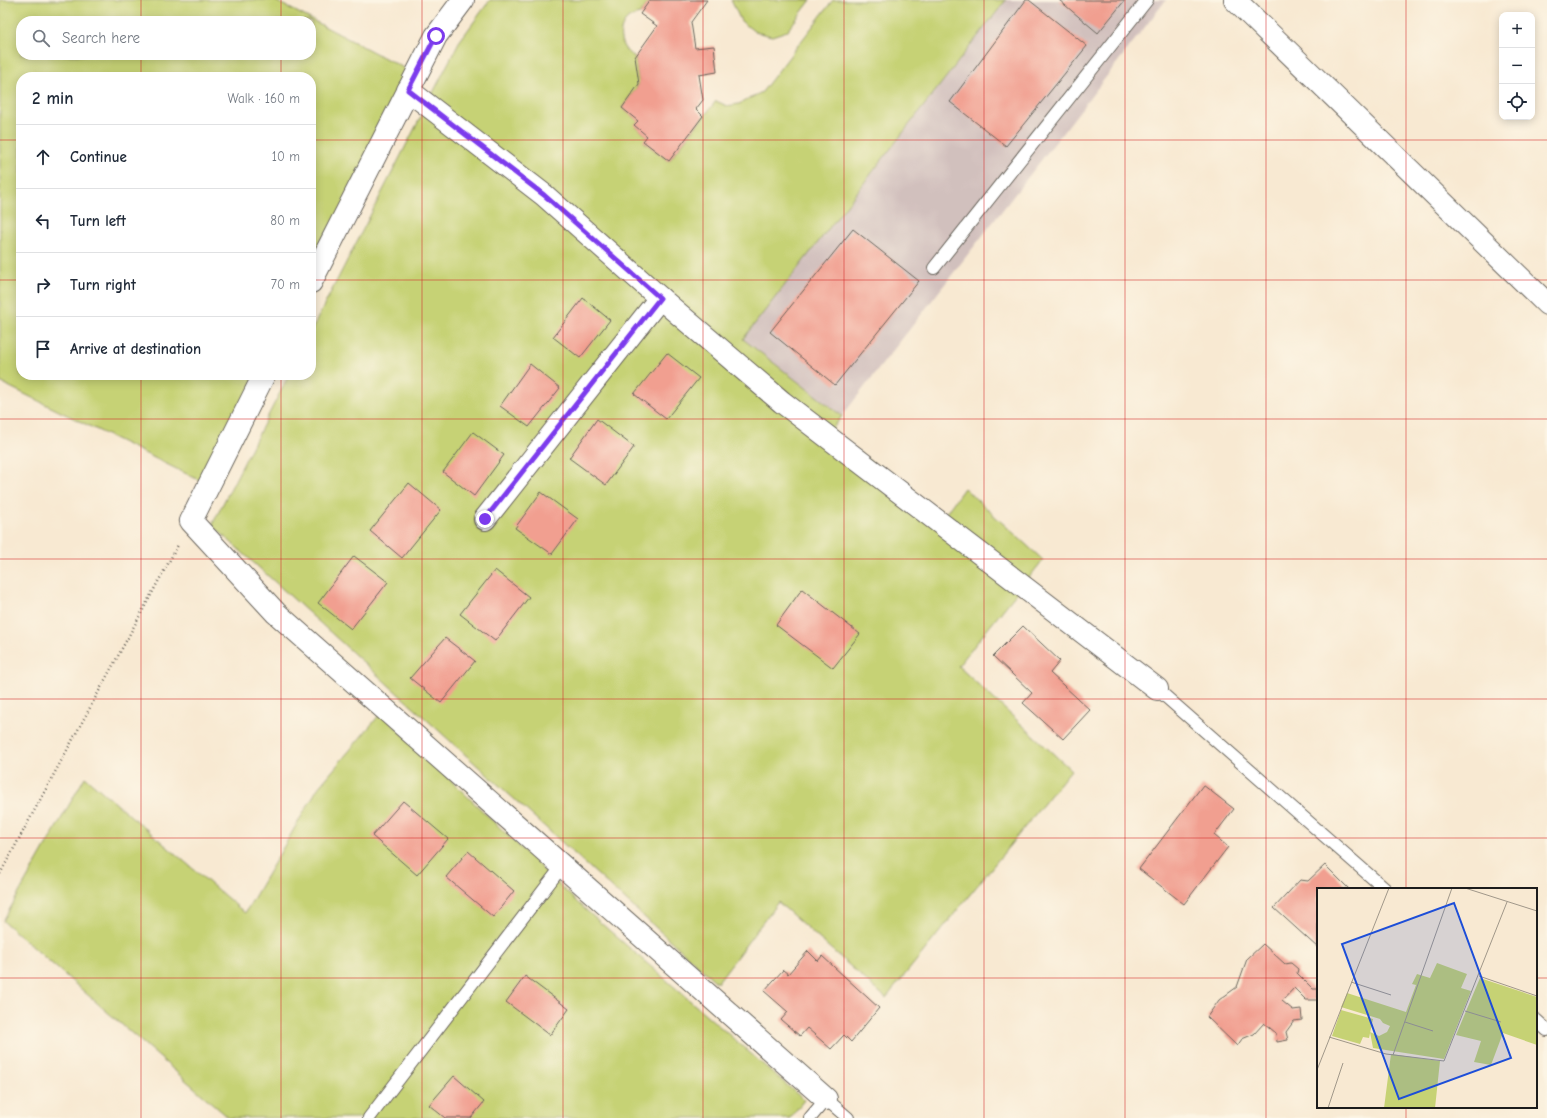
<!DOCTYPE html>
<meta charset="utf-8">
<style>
:root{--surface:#fff;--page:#f6f6f7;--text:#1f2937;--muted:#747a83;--line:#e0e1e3}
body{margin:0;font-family:"Comic Neue",sans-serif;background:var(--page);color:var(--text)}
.controls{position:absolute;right:12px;top:12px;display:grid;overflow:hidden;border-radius:8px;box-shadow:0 2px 10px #0003}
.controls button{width:36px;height:36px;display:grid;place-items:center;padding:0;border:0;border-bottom:1px solid var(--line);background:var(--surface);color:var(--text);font:20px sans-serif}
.stop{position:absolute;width:12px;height:12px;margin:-9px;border:3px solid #7c3aed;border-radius:50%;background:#fff}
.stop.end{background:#7c3aed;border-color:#fff;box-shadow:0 1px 4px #0008}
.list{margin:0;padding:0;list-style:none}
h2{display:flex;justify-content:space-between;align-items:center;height:52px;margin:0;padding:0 16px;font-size:17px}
h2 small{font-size:13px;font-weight:400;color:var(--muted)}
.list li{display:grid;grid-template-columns:26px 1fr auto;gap:12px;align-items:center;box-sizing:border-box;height:64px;padding:0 16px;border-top:1px solid var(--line)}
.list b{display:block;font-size:15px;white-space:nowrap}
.list em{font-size:13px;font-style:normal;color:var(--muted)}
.icon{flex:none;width:22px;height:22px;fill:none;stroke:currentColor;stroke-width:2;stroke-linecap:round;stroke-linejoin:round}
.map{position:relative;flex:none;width:1547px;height:1118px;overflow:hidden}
.search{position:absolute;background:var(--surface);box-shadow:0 2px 10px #0003;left:16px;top:16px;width:300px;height:44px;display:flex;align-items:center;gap:10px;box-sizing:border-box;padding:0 14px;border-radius:16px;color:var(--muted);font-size:15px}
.panel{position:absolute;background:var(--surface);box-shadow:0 2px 10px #0003;left:16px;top:72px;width:300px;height:308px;border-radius:16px}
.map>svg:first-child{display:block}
</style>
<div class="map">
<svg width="1547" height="1118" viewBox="0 0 1547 1118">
<rect width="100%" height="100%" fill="#fcf5e5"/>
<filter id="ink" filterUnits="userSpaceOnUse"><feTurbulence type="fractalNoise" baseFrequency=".025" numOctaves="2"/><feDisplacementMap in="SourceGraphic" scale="8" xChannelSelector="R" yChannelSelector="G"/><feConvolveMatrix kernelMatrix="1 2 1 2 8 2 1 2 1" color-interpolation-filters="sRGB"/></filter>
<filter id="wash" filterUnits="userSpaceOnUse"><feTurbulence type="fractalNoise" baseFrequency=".012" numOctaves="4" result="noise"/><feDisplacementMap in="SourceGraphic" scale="16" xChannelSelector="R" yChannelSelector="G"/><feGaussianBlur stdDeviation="0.9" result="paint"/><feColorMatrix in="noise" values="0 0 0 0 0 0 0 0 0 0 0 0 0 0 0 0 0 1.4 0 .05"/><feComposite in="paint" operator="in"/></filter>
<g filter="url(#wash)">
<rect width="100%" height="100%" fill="#f8e9d2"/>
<polygon fill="#d1c0bd" points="1006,0 1166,0 842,416 743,339"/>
<g fill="#c6d274" stroke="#717748" fill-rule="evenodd">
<path d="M0 0H274L423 78 311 287V77H21V375H263L205 483 0 382ZM21 21H311V55H21Z"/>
<path d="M490 0H650L640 14C615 17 615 48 635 57L639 84 622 108 638 121 634 125 647 136 644 142 669 161 716 101 727 106 739 104 762 92 833 0H1006L743 339 842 416 831 431 943 517 964 488 1043 560 958 666 1071 770 886 998 778 902 717 983 212 525 289 375H311V331L459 42Z"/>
<polygon points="731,0 811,0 787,31 772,36 755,32 741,21"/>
<polygon points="381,713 579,904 804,1100 790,1118 229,1118 3,921 85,777 245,913 318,788"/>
</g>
<g id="blocks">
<g fill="#f19f90">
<polygon points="650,0 707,0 691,22 695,48 714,46 717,72 699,75 703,100 696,109 703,116 669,161 643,141 647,136 634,125 638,121 622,108 639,84 635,57 657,26 640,14"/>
<polygon points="1026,0 1029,0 1087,46 1006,146 950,102"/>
<polygon points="1059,0 1125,0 1098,33"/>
<polygon points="853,229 919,281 835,385 770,332"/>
<polygon points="583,298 610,320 580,358 553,337"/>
<polygon points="667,353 699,378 666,419 634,394"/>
<polygon points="530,364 560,388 529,427 500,406"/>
<polygon points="597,419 634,447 606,485 569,458"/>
<polygon points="473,432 504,455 474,496 443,472"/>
<polygon points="409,483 441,510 402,558 370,531"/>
<polygon points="541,492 578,519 552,554 515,528"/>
<polygon points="354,556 388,582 351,629 318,603"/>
<polygon points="495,570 529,597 495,641 460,614"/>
<polygon points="802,589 860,634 833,668 776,625"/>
<polygon points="1023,626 1060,661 1050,673 1090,710 1063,739 1023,703 1032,693 993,656"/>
<polygon points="445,638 475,661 441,703 410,678"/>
<polygon points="1203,785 1234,809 1214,835 1228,847 1184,904 1139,869"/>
<polygon points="403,801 448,839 417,875 372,836"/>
<polygon points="468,851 514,891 493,917 446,877"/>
<polygon points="1325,865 1349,889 1318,889 1318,948 1274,908 1300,880 1308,881"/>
<polygon points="1263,944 1285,964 1291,963 1298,969 1297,973 1313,989 1318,989 1318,1000 1306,1000 1294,988 1282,1001 1293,1010 1301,1009 1302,1020 1294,1021 1286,1032 1288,1040 1277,1042 1276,1033 1264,1023 1254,1034 1242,1039 1237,1046 1207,1017 1219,1000 1237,987 1247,959"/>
<polygon points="808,951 818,961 822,956 879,1008 851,1042 844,1035 831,1049 807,1028 800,1036 781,1020 788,1012 764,991 783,970 788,974"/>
<polygon points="525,976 569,1009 550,1035 506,1002"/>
<polygon points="454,1076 484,1102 471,1118 445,1118 429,1105"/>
</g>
</g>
</g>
<g filter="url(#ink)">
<use href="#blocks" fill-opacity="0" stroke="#69645c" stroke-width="1"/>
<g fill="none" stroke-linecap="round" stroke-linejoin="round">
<defs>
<g id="lane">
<polyline points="934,268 1147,0"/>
<polyline points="1157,689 1385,889"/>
<polyline points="1536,1020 1547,1030"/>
<polyline points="369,1118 563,865"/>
<polyline points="810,1118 826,1099 848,1118"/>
</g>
<g id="street">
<polyline points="408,90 544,195 660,298 782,402 1157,689"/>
<polyline points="311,282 436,36 463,0"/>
<polyline points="264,375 191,521 276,613 826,1099"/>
<polyline points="485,519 660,298"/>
</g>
<polyline id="secondary" points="1235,0 1547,304"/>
</defs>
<use href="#lane" stroke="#69645c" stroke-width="14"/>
<use href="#street" stroke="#69645c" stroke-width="24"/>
<use href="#secondary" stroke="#69645c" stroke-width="24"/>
<polyline stroke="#69645c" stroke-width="2.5" stroke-dasharray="1 3" stroke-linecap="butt" points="0,874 178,545"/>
<use href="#lane" stroke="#fff" stroke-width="12"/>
<use href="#street" stroke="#fff" stroke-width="22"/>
<use href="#secondary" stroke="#fff" stroke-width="22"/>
</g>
</g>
<g fill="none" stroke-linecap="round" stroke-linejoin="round" filter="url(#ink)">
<polyline stroke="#7c3aed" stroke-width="5" points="436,36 408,90 544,195 660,298 485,519"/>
</g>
<path fill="none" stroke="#d62828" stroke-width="1" stroke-opacity="0.55" d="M141 0V21M281 0V21M422 0V1118M563 0V1118M703 0V1118M844 0V1118M984 0V1118M1125 0V1118M1266 0V1118M1406 0V889M141 55V77M281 55V77M0 140H21M311 140H1547M0 280H21M311 280H1547M141 375V1118M281 375V1118M0 419H1547M0 559H1547M0 699H1547M0 838H1547M0 978H1318M1536 978H1547M1406 1107V1118"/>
<g transform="translate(1317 888)">
<rect width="220" height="220" fill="#f8e9d2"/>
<path d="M120 75 150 86 144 100 154 103 127 171 56 160 53 144 62 148 70 144 73 138 66 135 63 131 24 119 30 105 89 124 99 97 95 96 100 86 113 90ZM163 90 220 109V157L186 145 174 177 157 174 164 153 139 147ZM24 122 56 131 52 150 46 149 43 156 15 148ZM74 166 123 173 118 220H67Z" fill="#c6d274"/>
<path fill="none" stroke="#a09789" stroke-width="1" d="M148 0 220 23M162 88 220 108M34 94 74 107M148 123 184 134M88 134 116 143M12 149 69 166 127 173 190 14M76 167 135 0M0 182 72 0M11 220 26 175"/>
<path fill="#1d4ed8" fill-opacity="0.15" stroke="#1d4ed8" stroke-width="2" d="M137 15 194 170 82 211 25 56Z"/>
<rect width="220" height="220" fill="none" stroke="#1c1c1c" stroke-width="2"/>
</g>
</svg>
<div class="controls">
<button>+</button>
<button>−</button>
<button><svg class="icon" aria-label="locate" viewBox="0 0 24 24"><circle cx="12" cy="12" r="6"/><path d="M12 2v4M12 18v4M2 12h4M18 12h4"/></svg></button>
</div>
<div class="stop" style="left:436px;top:36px"></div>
<div class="stop end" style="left:485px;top:519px"></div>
<div class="search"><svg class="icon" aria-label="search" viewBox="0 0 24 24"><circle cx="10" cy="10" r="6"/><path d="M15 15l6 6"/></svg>Search here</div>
<section class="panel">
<h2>2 min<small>Walk · 160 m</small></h2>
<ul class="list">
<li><svg class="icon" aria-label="ahead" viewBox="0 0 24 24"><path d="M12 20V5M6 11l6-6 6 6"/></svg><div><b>Continue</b></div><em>10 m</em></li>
<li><svg class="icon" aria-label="left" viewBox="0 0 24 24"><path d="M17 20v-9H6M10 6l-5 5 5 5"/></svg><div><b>Turn left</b></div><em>80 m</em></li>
<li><svg class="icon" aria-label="right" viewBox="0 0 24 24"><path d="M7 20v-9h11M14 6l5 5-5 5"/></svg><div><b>Turn right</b></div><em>70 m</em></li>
<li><svg class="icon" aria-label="arrive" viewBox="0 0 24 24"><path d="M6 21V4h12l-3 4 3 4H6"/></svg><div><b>Arrive at destination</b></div></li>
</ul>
</section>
</div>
